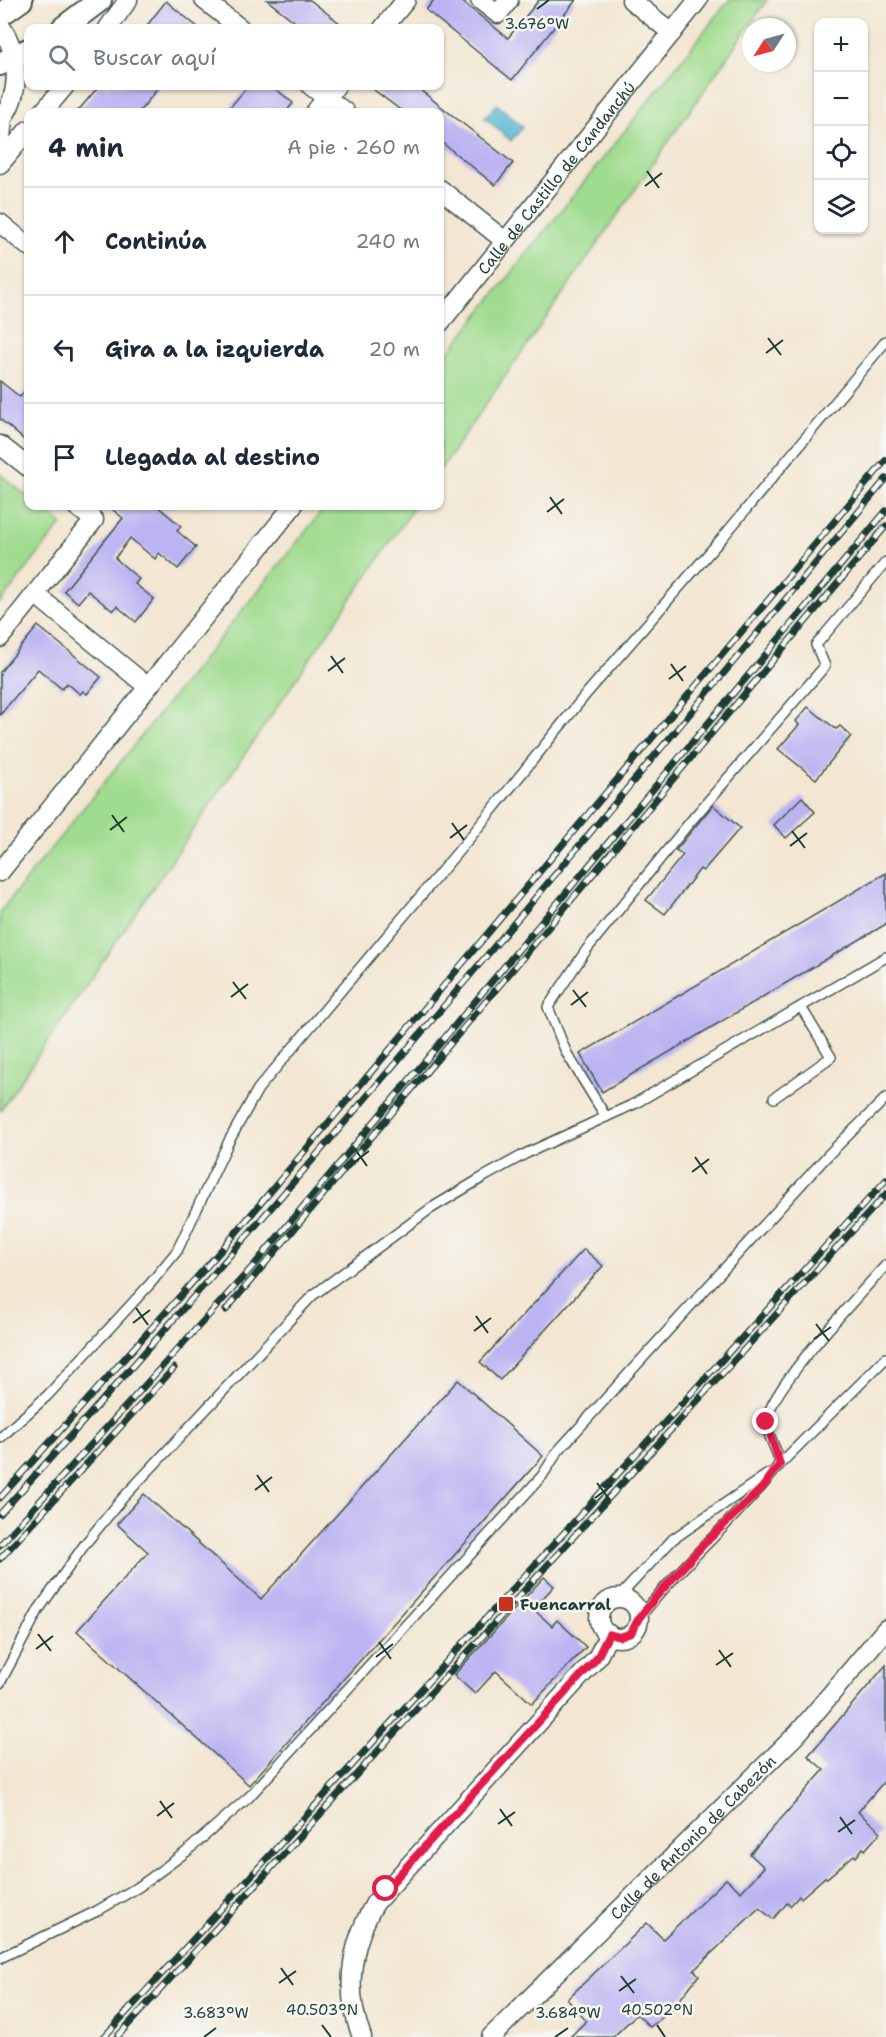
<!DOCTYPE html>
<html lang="es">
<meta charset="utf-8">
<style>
:root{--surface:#fff;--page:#f6f6f7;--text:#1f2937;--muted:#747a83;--line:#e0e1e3}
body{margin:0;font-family:"Shantell Sans",sans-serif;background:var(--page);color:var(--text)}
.controls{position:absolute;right:18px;top:18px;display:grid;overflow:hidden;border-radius:12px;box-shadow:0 2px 4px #0004}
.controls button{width:54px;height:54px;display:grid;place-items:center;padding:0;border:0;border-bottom:2px solid var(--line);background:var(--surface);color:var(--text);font:30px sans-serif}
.compass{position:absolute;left:742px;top:18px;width:54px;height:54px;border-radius:50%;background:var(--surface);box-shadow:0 2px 4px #0004;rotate:234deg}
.stop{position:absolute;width:18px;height:18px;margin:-14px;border:4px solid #e11d48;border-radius:50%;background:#fff}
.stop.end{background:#e11d48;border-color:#fff;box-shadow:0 2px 6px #0008}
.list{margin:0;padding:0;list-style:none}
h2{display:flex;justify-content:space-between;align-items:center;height:78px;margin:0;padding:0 24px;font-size:26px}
h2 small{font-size:20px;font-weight:400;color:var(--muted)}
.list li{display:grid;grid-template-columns:39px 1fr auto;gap:18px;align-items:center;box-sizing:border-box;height:108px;padding:0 24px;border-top:2px solid var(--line)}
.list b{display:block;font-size:22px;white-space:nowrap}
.list em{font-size:20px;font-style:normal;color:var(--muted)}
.icon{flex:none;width:33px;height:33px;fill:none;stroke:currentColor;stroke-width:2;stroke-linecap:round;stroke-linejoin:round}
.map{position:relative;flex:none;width:886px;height:2037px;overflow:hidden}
.search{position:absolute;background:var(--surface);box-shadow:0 2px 4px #0004;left:24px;top:24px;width:420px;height:66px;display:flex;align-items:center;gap:15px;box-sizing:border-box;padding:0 21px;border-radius:12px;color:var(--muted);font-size:22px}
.panel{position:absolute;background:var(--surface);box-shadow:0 2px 4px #0004;left:24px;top:108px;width:420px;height:402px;border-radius:12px}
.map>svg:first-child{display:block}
</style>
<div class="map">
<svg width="886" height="2037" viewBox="0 0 886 2037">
<rect width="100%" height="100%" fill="#f6f6f2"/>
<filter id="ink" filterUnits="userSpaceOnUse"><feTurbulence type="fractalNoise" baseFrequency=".0167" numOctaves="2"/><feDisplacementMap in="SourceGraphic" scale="12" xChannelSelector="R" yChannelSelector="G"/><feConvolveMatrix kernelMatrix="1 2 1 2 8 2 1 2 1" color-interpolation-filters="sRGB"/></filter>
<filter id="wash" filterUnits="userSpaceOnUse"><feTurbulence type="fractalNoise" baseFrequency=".008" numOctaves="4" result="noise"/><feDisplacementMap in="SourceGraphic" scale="24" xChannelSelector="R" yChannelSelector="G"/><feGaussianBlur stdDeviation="1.35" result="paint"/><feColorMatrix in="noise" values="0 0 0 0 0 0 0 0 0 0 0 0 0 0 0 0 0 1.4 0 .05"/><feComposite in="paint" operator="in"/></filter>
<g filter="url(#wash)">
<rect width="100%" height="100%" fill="#f3e6d2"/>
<g fill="#a0dc8f" stroke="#608c62" stroke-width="1.5">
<polygon points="729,0 767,0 440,470 440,363"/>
<polygon points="0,474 28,497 28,506 39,506 62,524 0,603"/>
<polygon points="326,506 415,506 0,1111 0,912"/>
</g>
<polygon fill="#54b7d2" stroke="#3a7a83" stroke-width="1.5" points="497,104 523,127 511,141 485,118"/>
<g id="blocks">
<g fill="#bcb3f2">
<polygon points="267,0 310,0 346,28 303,28"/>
<polygon points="434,0 460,0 508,38 539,0 576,0 512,80 426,10"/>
<polygon points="166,1 179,12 199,28 145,28"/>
<polygon points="99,86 160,86 139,112 77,112"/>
<polygon points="248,86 272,86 293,103 286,112 226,112"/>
<polygon points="369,86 415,86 513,163 495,185 440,141 440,112 403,112"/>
<polygon points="0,381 20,397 28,387 28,443 0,419"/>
<polygon points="108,506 157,506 181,526 177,531 196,547 178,569 159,553 155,559 130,538 115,558 139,579 135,584 154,599 136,622 117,606 113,611 88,591 78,603 64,591 123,518"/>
<polygon points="38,626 101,677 87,694 83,691 80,694 67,683 62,689 38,669 0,715 0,672"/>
<polygon points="808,707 836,729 840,726 851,736 816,779 778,749 799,725 796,721"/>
<polygon points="802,797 815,812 786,838 774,825"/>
<polygon points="713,805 740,828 703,871 700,869 665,914 646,900 683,855 676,850"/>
<polygon points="886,873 886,924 602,1092 580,1054"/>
<polygon points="584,1249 603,1266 500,1380 480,1362"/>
<polygon points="458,1380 543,1456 249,1785 77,1631 148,1552 117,1524 144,1494 261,1599"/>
<polygon points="544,1577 554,1586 533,1609 552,1626 557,1620 586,1647 532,1704 496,1671 475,1694 454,1675"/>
<polygon points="886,1665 886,1779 858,1812 881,1832 865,1850 863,1848 856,1857 854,1855 827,1878 825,1877 801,1898 799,1896 790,1906 787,1903 773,1919 759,1908 694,1970 699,1975 671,2011 650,2027 637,2014 613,2037 570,2037 586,2021 567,1999 647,1923 663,1939 726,1879 741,1892 764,1867 750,1854 824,1770 808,1756"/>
</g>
</g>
</g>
<g filter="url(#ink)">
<use href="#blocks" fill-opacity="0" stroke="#3f564c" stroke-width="1.5"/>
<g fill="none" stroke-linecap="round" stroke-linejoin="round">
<defs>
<g id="service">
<polyline points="774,1098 831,1057 801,1007"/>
<polyline points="606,1117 566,1052 548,1007 587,949 690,822 825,666 816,645 886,562"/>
<polyline points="0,1438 48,1395 150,1284 177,1251 229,1141 258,1089 472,835 587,693 723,537 886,341"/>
<polyline points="778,1466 886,1358"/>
<polyline points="618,1598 673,1539 768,1474"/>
<path d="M639 1618C682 1563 737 1519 780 1464 778 1450 766 1435 767 1421 768 1390 862 1292 886 1265"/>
<polyline points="0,1683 39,1609 85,1544 122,1499 312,1296 430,1209 480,1179 525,1154 634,1104 886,957"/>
<polyline points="0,1958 97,1911 140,1886 186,1852 249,1797 542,1476 558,1451 828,1155 886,1098"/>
</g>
<g id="minor">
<polyline points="204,0 240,28"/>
<polyline points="480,0 498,14 509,0"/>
<polyline points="631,0 672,33"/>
<path d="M0 25C19 53 23 93 0 121"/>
<polyline points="108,28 128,0"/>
<polyline points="383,28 406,0"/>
<polyline points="311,86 345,112"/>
<polyline points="43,112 65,86"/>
<polyline points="315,112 336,86"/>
<polyline points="0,149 3,117"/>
<polyline points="0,164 28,130"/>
<polyline points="440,189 505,241"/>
<polyline points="0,223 28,246"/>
<path id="s1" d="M440 323 698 0"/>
<polyline points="0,445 28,467"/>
<polyline points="35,594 148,687"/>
<polyline points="0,638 94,520 76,506"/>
<polyline points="0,872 293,506"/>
<circle cx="619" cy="1618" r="20"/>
<path d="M362 2037C344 1991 350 1946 375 1903L597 1658 609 1634"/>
<path id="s2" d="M491 2037 798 1733 886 1629"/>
</g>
<g id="tertiary">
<polyline points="0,15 21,0"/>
<polyline points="63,28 100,0"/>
<polyline points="0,64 28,50"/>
</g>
</defs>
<use href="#service" stroke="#3f564c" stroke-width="12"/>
<use href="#minor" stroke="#3f564c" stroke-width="21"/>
<use href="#tertiary" stroke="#3f564c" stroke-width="26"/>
<use href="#service" stroke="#fff" stroke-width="9"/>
<use href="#minor" stroke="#fff" stroke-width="18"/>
<use href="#tertiary" stroke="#fff" stroke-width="22"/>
<defs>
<g id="rail">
<polyline points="226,1310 886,526"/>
<polyline points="0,1498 223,1248 886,460"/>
<path d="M0 1514C305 1178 595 827 886 479"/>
<polyline points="0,1545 255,1264 886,511"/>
<polyline points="0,1559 174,1368"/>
<polyline points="104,2037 886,1180"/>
<polyline points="117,2037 886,1194"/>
</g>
</defs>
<use href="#rail" stroke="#1f3d34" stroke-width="7"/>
<use href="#rail" stroke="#f6f6f2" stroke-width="4.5" stroke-dasharray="14" stroke-linecap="butt"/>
</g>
</g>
<g fill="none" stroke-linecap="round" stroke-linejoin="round" filter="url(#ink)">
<polyline stroke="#e11d48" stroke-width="8" points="386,1889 597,1658 609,1634 620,1637 631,1633 639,1618 655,1598 704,1544 762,1488 780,1464 766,1422"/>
</g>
<path fill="none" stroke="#1f3d34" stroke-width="2" d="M537 9 549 0M647 171 659 188M645 186 662 173M768 338 781 355M766 353 783 340M550 497 562 514M547 512 564 499M331 656 343 673M671 664 683 681M328 671 345 658M669 679 686 666M112 815 124 832M452 823 464 840M110 830 127 817M792 831 805 848M450 838 467 825M790 846 807 833M233 982 246 999M573 990 586 1007M231 997 248 984M571 1005 588 992M355 1149 367 1166M695 1157 707 1174M352 1164 369 1151M692 1172 709 1159M136 1308 148 1325M476 1316 488 1333M133 1323 150 1310M816 1324 829 1341M474 1331 491 1318M814 1339 831 1327M257 1475 269 1492M597 1483 610 1500M255 1490 272 1477M595 1498 612 1485M38 1634 51 1651M379 1642 391 1659M36 1649 53 1636M719 1650 731 1667M376 1657 393 1644M716 1665 733 1653M160 1801 172 1818M500 1809 512 1826M157 1816 174 1803M840 1817 852 1834M498 1824 515 1812M838 1832 855 1820M281 1968 293 1985M621 1976 634 1993M279 1983 296 1971M619 1991 636 1979M322 2025 331 2037M657 2025 665 2037M204 2037 216 2028M555 2037 568 2028"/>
<rect fill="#c8321e" stroke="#f6f6f2" stroke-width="2" x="498" y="1596" width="16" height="16" rx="3"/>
<g text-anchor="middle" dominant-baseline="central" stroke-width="5" stroke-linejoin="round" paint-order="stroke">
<g font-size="16" fill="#1f3d34" stroke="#f6f6f2">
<text stroke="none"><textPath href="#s1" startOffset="186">Calle de Castillo de Candanchú</textPath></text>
<text stroke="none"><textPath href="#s2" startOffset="284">Calle de Antonio de Cabezón</textPath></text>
</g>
<g font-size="16" font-weight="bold" fill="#1f3d34" stroke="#f6f6f2" text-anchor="start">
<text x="520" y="1604">Fuencarral</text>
</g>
</g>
<g font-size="15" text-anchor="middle" fill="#1f3d34" stroke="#f6f6f2" stroke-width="5" stroke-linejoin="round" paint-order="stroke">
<text x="537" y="29">3.676°W</text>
<text x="322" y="2015">40.503°N</text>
<text x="657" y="2015">40.502°N</text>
<text x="216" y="2018">3.683°W</text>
<text x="568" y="2018">3.684°W</text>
</g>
</svg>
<div class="controls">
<button>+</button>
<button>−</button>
<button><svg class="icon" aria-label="locate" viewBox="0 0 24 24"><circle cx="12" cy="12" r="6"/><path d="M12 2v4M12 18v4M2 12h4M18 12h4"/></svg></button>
<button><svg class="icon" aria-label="layers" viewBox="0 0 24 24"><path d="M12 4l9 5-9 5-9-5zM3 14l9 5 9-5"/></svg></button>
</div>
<svg class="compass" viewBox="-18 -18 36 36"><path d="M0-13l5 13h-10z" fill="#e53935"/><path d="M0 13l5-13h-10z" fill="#747a83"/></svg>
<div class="stop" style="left:386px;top:1889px"></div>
<div class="stop end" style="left:766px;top:1422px"></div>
<div class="search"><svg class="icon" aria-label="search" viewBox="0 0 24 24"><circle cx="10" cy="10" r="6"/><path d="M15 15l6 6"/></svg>Buscar aquí</div>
<section class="panel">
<h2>4 min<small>A pie · 260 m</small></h2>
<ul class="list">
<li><svg class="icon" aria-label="ahead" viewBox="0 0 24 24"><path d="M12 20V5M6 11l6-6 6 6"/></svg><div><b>Continúa</b></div><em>240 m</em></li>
<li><svg class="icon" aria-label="left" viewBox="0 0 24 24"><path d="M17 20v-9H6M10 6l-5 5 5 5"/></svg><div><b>Gira a la izquierda</b></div><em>20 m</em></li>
<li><svg class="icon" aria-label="arrive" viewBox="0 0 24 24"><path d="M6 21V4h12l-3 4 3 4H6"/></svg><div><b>Llegada al destino</b></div></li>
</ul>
</section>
</div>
